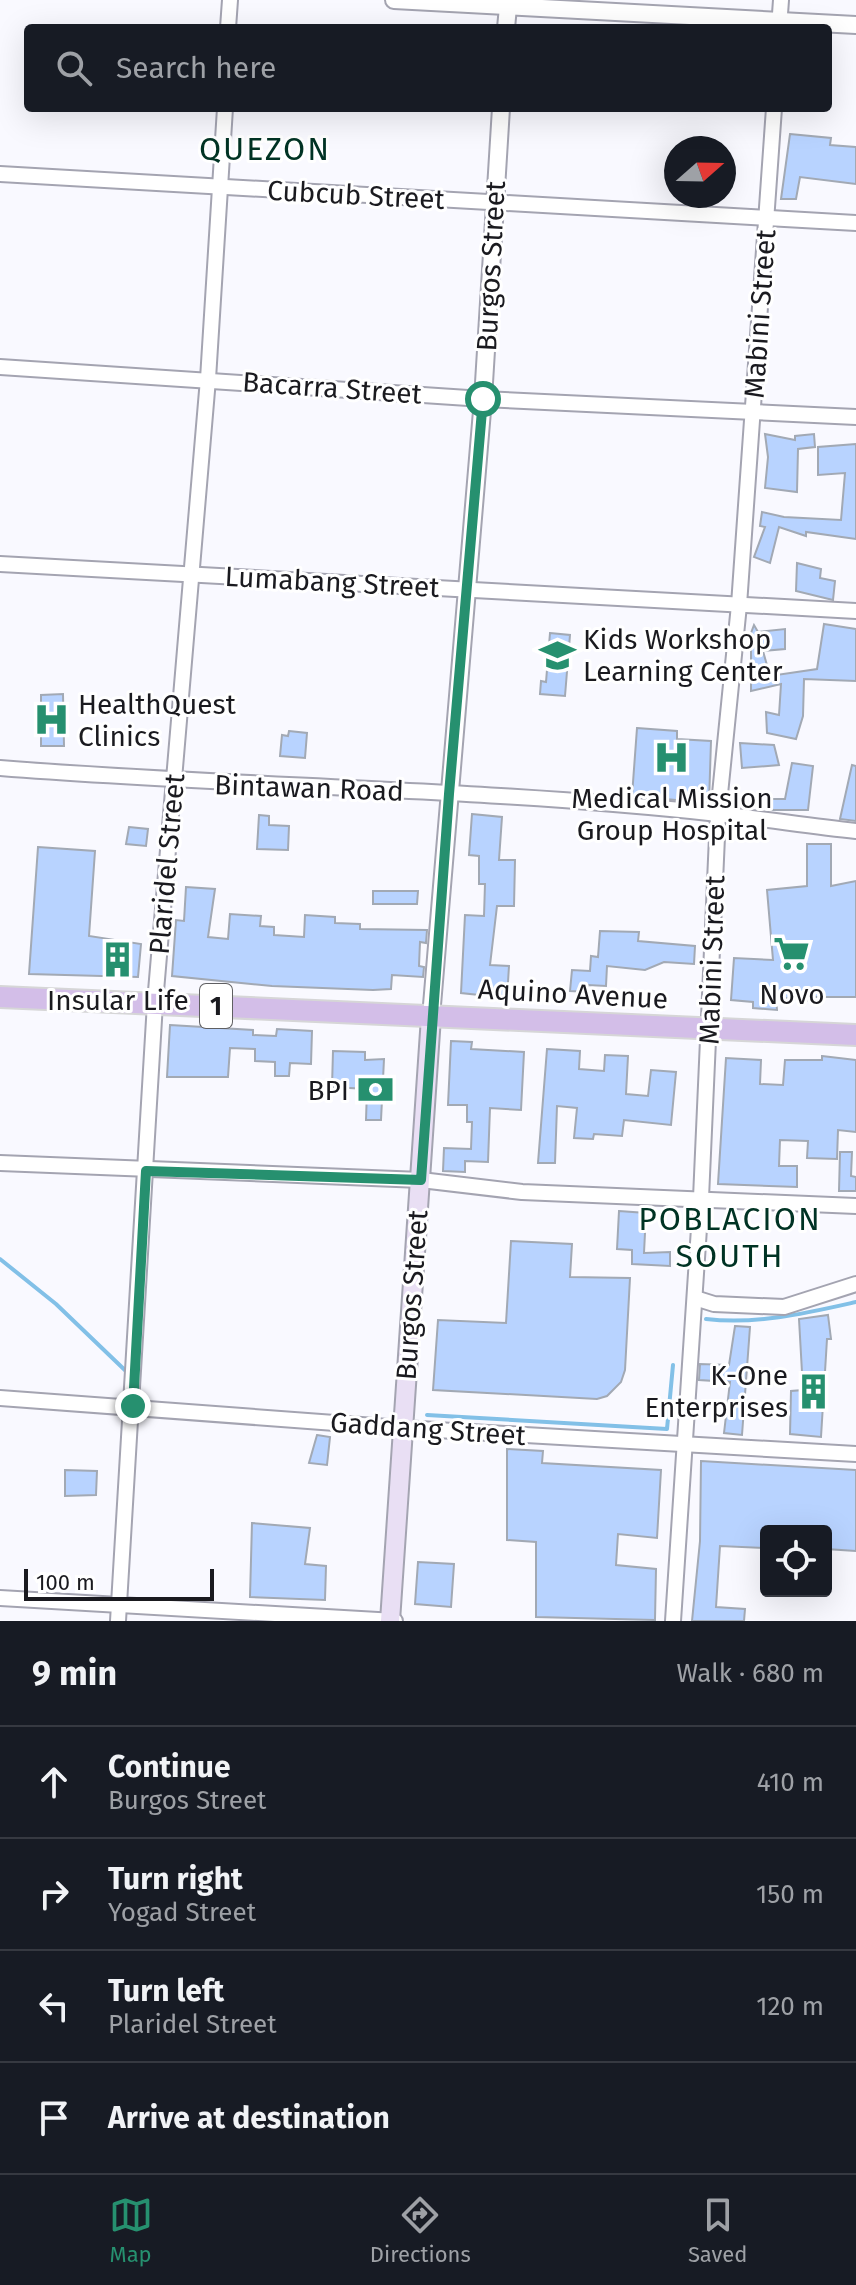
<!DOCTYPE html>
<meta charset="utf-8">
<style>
:root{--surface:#171b24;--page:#242831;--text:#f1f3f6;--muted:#9ea1a6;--line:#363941;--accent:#26906f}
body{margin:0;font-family:"Fira Sans",sans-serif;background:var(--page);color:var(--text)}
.controls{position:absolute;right:24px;bottom:24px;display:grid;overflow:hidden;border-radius:8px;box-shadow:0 8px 32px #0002}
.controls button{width:72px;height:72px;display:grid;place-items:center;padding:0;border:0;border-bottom:2px solid var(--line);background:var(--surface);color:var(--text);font:40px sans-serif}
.compass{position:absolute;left:664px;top:136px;width:72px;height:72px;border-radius:50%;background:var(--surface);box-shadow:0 8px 32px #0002;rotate:70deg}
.scale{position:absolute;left:24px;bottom:20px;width:190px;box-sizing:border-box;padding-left:8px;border:4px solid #1a1a1f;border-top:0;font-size:22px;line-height:28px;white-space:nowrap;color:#1a1a1f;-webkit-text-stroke:6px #fff;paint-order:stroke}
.stop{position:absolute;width:24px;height:24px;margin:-18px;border:6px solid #26906f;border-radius:50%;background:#fff}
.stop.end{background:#26906f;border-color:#fff;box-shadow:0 2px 8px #0008}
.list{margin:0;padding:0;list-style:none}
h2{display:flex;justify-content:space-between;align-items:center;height:104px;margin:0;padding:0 32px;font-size:34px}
h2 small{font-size:26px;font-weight:400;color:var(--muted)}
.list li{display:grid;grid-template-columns:52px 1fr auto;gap:24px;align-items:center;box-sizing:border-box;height:112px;padding:0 32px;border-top:2px solid var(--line)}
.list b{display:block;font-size:30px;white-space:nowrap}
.list p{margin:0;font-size:26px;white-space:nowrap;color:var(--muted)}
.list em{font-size:26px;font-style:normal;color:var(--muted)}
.icon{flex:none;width:44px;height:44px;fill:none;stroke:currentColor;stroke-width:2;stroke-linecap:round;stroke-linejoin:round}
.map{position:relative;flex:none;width:856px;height:1621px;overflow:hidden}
.search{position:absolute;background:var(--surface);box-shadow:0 8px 32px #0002;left:24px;right:24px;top:24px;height:88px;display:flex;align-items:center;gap:20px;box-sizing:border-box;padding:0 28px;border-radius:8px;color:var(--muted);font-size:30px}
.sheet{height:552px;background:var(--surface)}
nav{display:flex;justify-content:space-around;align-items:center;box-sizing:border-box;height:112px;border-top:2px solid var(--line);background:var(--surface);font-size:22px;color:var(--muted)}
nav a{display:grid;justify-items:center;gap:4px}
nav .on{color:var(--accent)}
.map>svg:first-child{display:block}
</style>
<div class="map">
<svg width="856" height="1621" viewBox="0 0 856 1621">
<rect width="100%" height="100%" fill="#f9f9ff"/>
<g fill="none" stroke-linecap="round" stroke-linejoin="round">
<g stroke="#82c0e7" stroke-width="4">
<polyline points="0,1259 56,1304 130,1375"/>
<path d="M706 1319C757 1325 807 1313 856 1302"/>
<polyline points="427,1415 667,1429 673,1365"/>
</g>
</g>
<g fill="#b8d3ff" stroke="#a2a9b4" stroke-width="2">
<polygon points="790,134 831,138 830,145 856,147 856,184 800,177 796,199 781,199"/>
<polygon points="765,434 795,440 795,436 814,434 815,447 798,449 797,492 765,488 768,457"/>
<polygon points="856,444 856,539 806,532 806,536 779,527 770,563 754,557 765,527 760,526 762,512 784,517 841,520 845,473 818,475 818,447"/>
<polygon points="797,563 821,569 820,578 835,581 833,600 796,591"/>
<polygon points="824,624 856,629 856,681 804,679 803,716 796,739 767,733 766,712 779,715 781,684 751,691 751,633 754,625 758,632 785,629 785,649 763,651 770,676 817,669"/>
<polygon points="550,633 570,635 565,696 540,694 541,681 546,682"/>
<polygon points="63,694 64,746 41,746 41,695"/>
<polygon points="637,728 677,731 677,739 711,741 709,803 632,796"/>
<polygon points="289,731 307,733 305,758 280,756 282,735 288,736"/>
<polygon points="740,743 774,745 779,765 742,768"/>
<polygon points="792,763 813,766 808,810 769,810 767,799 785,799"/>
<polygon points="852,765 856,766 856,821 840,819"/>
<polygon points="472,814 502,817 499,860 515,860 514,906 497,906 490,965 509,966 507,998 461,993 465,915 484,916 485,884 479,884 479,856 469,855"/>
<polygon points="259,815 269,816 269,825 289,826 288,850 257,849"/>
<polygon points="129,827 148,829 146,846 126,844"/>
<polygon points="807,844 831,844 831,886 856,881 856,997 813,997 814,1001 776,997 777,1010 753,1008 753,1002 731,1000 734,958 773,960 767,890 807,886"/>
<polygon points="38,847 95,851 89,936 141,944 138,977 29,974"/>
<polygon points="186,887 215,889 208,937 228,939 230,914 261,916 260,926 274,927 274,935 304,937 305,915 335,917 335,923 360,924 360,929 427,930 426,943 420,942 419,966 424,967 423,977 392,975 391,989 373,990 272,986 172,976 176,920 184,921"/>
<polygon points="373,891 418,891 417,904 373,904"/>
<polygon points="600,931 639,932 638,941 695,946 694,964 664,962 645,970 607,966 606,986 588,985 588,992 570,991 572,970 590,971 591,956 598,957"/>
<polygon points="170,1025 253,1030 253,1035 276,1036 277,1029 312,1031 311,1064 290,1063 289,1076 275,1076 275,1062 255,1061 255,1049 230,1048 228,1077 167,1077"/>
<polygon points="451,1041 472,1042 471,1049 524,1052 521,1110 490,1108 488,1162 465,1161 465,1172 443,1171 444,1148 471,1149 472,1122 467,1122 467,1105 448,1105"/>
<polygon points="547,1049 580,1051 579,1069 604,1071 605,1055 628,1056 626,1094 648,1096 651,1070 676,1072 671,1125 624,1120 622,1136 594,1134 593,1139 574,1138 577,1108 557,1106 555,1163 538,1163"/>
<polygon points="333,1051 365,1052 365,1060 384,1059 381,1120 366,1120 367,1089 332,1087"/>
<polygon points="822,1056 856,1060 856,1132 838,1130 837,1159 807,1158 808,1141 780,1140 779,1166 797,1166 797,1187 718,1184 726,1058 761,1060 760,1084 783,1085 785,1060 822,1060"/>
<polygon points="840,1152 852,1152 851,1176 856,1177 856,1191 839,1191"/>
<polygon points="619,1211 646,1213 644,1253 670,1252 670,1266 632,1264 632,1250 617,1249"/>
<polygon points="511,1241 572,1244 570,1277 630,1278 625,1370 621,1382 607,1396 597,1399 433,1390 438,1320 506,1323"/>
<polygon points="828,1315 831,1339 827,1339 821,1437 790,1434 791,1391 803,1390 799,1319"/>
<polygon points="735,1326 750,1327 742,1435 724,1433 730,1382 699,1380 700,1364 729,1365"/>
<polygon points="317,1435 330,1437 327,1465 309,1463"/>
<polygon points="507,1449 543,1451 542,1463 661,1470 657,1538 618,1534 616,1565 656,1569 655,1620 536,1617 536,1542 507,1540"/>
<polygon points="701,1461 856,1470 856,1551 826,1549 826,1531 766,1531 766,1548 720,1546 716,1607 745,1609 744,1621 692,1621 700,1541"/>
<polygon points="65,1470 97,1471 96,1495 65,1496"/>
<polygon points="252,1523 310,1528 305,1564 326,1566 325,1600 250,1597"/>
<polygon points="418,1562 454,1564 451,1607 415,1604"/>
</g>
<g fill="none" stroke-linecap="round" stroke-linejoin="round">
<defs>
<g id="minor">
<polyline points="228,28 230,0"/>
<polyline points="779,28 781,0"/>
<polyline points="0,174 856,223"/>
<polyline points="0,367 483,399 856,417"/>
<polyline points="0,564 856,611"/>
<path d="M0 768C239 787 480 788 718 814 764 819 810 826 856 831"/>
<polyline points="0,1163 421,1180 522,1192 856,1206"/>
<polyline points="695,1298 714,1304 784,1307 856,1284"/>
<polyline points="0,1398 402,1428 856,1454"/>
<polyline points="0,1598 395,1621"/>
<polyline points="118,1621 155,1003 208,379 225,108"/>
<polyline points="673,1621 701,1198 718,814 739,605 774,108"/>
</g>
<g id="tertiary">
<polyline points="394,0 856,25"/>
<polyline points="506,28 508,7"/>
<polyline points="431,1017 483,399 501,108"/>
</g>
<polyline id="secondary" points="390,1621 431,1017"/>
<polyline id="primary" points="0,997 856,1035"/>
</defs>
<use href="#minor" stroke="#a4a4b1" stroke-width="18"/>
<use href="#tertiary" stroke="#a4a4b1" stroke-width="20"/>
<use href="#secondary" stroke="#a4a4b1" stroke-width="22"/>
<use href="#primary" stroke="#d6d6d7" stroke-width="24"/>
<use href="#minor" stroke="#fff" stroke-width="14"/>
<use href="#tertiary" stroke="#fff" stroke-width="16"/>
<use href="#secondary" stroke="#e9dff4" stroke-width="18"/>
<use href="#primary" stroke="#d3bee8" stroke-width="20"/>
</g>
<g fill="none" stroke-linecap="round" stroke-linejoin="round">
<polyline stroke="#26906f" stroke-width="10" points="133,1406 146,1171 421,1180 449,794 483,399"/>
</g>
<defs>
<symbol id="school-bare" viewBox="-9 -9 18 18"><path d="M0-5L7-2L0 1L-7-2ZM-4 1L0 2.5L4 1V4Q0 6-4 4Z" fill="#26906f" stroke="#fff" stroke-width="2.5" paint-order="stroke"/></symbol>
<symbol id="hospital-bare" viewBox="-9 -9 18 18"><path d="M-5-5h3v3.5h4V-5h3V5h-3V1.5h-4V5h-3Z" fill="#26906f" stroke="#fff" stroke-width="2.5" paint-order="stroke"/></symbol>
<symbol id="supermarket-bare" viewBox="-9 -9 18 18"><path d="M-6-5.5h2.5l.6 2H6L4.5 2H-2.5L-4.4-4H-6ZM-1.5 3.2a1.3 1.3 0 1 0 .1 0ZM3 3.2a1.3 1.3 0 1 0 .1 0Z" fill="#26906f" stroke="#fff" stroke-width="2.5" paint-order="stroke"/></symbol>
<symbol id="building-bare" viewBox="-9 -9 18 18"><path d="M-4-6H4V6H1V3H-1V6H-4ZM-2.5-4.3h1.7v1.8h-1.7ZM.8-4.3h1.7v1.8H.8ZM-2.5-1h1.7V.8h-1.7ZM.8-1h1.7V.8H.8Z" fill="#26906f" stroke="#fff" stroke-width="2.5" paint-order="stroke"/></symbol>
<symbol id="bank-bare" viewBox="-9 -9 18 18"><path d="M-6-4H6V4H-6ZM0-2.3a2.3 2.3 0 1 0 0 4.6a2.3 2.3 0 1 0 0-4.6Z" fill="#26906f" stroke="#fff" stroke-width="2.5" paint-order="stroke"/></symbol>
</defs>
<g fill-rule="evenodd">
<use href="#school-bare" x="532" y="630" width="51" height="51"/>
<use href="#hospital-bare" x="26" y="694" width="51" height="51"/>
<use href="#hospital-bare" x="646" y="732" width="51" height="51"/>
<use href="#supermarket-bare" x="766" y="928" width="51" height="51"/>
<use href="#building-bare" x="92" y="934" width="51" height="51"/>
<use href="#bank-bare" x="350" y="1064" width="51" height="51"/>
<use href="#building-bare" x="788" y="1366" width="51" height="51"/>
</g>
<g text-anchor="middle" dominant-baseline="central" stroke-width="6" stroke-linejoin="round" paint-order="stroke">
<rect fill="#fff" stroke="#5f5f62" stroke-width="2" x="200" y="984" width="32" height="44" rx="6"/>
<g font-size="26" font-weight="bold" fill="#1a1a1f">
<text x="216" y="1006">1</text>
</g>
<g font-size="28" fill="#1a1a1f" stroke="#fff">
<text transform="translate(356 195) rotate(3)">Cubcub Street</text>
<text transform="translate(491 266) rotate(-87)">Burgos Street</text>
<text transform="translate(760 314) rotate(-86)">Mabini Street</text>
<text transform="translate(332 388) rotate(4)">Bacarra Street</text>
<text transform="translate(332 582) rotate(3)">Lumabang Street</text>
<text transform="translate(309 788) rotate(2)">Bintawan Road</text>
<text transform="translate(167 864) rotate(-85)">Plaridel Street</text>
<text transform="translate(712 960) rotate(-88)">Mabini Street</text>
<text transform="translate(573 994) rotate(3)">Aquino Avenue</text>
<text transform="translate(412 1295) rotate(-86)">Burgos Street</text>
<text transform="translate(428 1429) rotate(4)">Gaddang Street</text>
</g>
<g font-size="28" fill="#1a1a1f" stroke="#fff">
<text x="583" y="639" text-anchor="start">Kids Workshop<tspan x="583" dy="32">Learning Center</tspan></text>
<text x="78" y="704" text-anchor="start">HealthQuest<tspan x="78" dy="32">Clinics</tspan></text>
<text x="672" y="798">Medical Mission<tspan x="672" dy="32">Group Hospital</tspan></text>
<text x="792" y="994">Novo</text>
<text x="118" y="1000">Insular Life</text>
<text x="349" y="1090" text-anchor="end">BPI</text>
<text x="788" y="1375" text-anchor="end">K-One<tspan x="788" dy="32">Enterprises</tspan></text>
</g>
<g font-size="32" letter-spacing="2" fill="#003324" stroke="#fff">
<text x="265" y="149">QUEZON</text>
<text x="730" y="1219">POBLACION<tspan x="730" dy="37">SOUTH</tspan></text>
</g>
</g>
</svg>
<div class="controls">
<button><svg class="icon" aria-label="locate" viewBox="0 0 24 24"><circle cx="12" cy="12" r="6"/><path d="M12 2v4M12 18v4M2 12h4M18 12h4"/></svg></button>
</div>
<svg class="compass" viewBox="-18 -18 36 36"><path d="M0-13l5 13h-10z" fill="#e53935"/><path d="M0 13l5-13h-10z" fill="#9ea1a6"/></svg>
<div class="scale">100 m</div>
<div class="stop" style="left:483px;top:399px"></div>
<div class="stop end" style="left:133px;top:1406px"></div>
<div class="search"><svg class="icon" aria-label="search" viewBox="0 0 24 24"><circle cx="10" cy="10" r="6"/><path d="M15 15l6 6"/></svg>Search here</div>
</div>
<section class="sheet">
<h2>9 min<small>Walk · 680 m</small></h2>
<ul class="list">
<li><svg class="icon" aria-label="ahead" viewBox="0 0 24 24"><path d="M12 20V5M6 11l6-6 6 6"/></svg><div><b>Continue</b><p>Burgos Street</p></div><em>410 m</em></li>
<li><svg class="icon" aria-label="right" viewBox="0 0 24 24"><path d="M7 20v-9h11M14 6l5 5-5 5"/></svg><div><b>Turn right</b><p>Yogad Street</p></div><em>150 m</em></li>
<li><svg class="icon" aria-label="left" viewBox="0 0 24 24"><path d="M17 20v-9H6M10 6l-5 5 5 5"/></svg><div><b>Turn left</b><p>Plaridel Street</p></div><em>120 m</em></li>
<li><svg class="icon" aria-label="arrive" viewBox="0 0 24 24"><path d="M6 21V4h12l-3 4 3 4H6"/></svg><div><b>Arrive at destination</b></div></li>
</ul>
</section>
<nav>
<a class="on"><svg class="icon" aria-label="map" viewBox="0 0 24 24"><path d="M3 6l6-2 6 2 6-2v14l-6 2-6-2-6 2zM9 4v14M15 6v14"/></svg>Map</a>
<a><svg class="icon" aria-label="directions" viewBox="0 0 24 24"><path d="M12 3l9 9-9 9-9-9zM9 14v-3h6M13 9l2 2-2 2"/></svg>Directions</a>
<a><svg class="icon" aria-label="saved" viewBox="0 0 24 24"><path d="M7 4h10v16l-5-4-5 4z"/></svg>Saved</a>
</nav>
